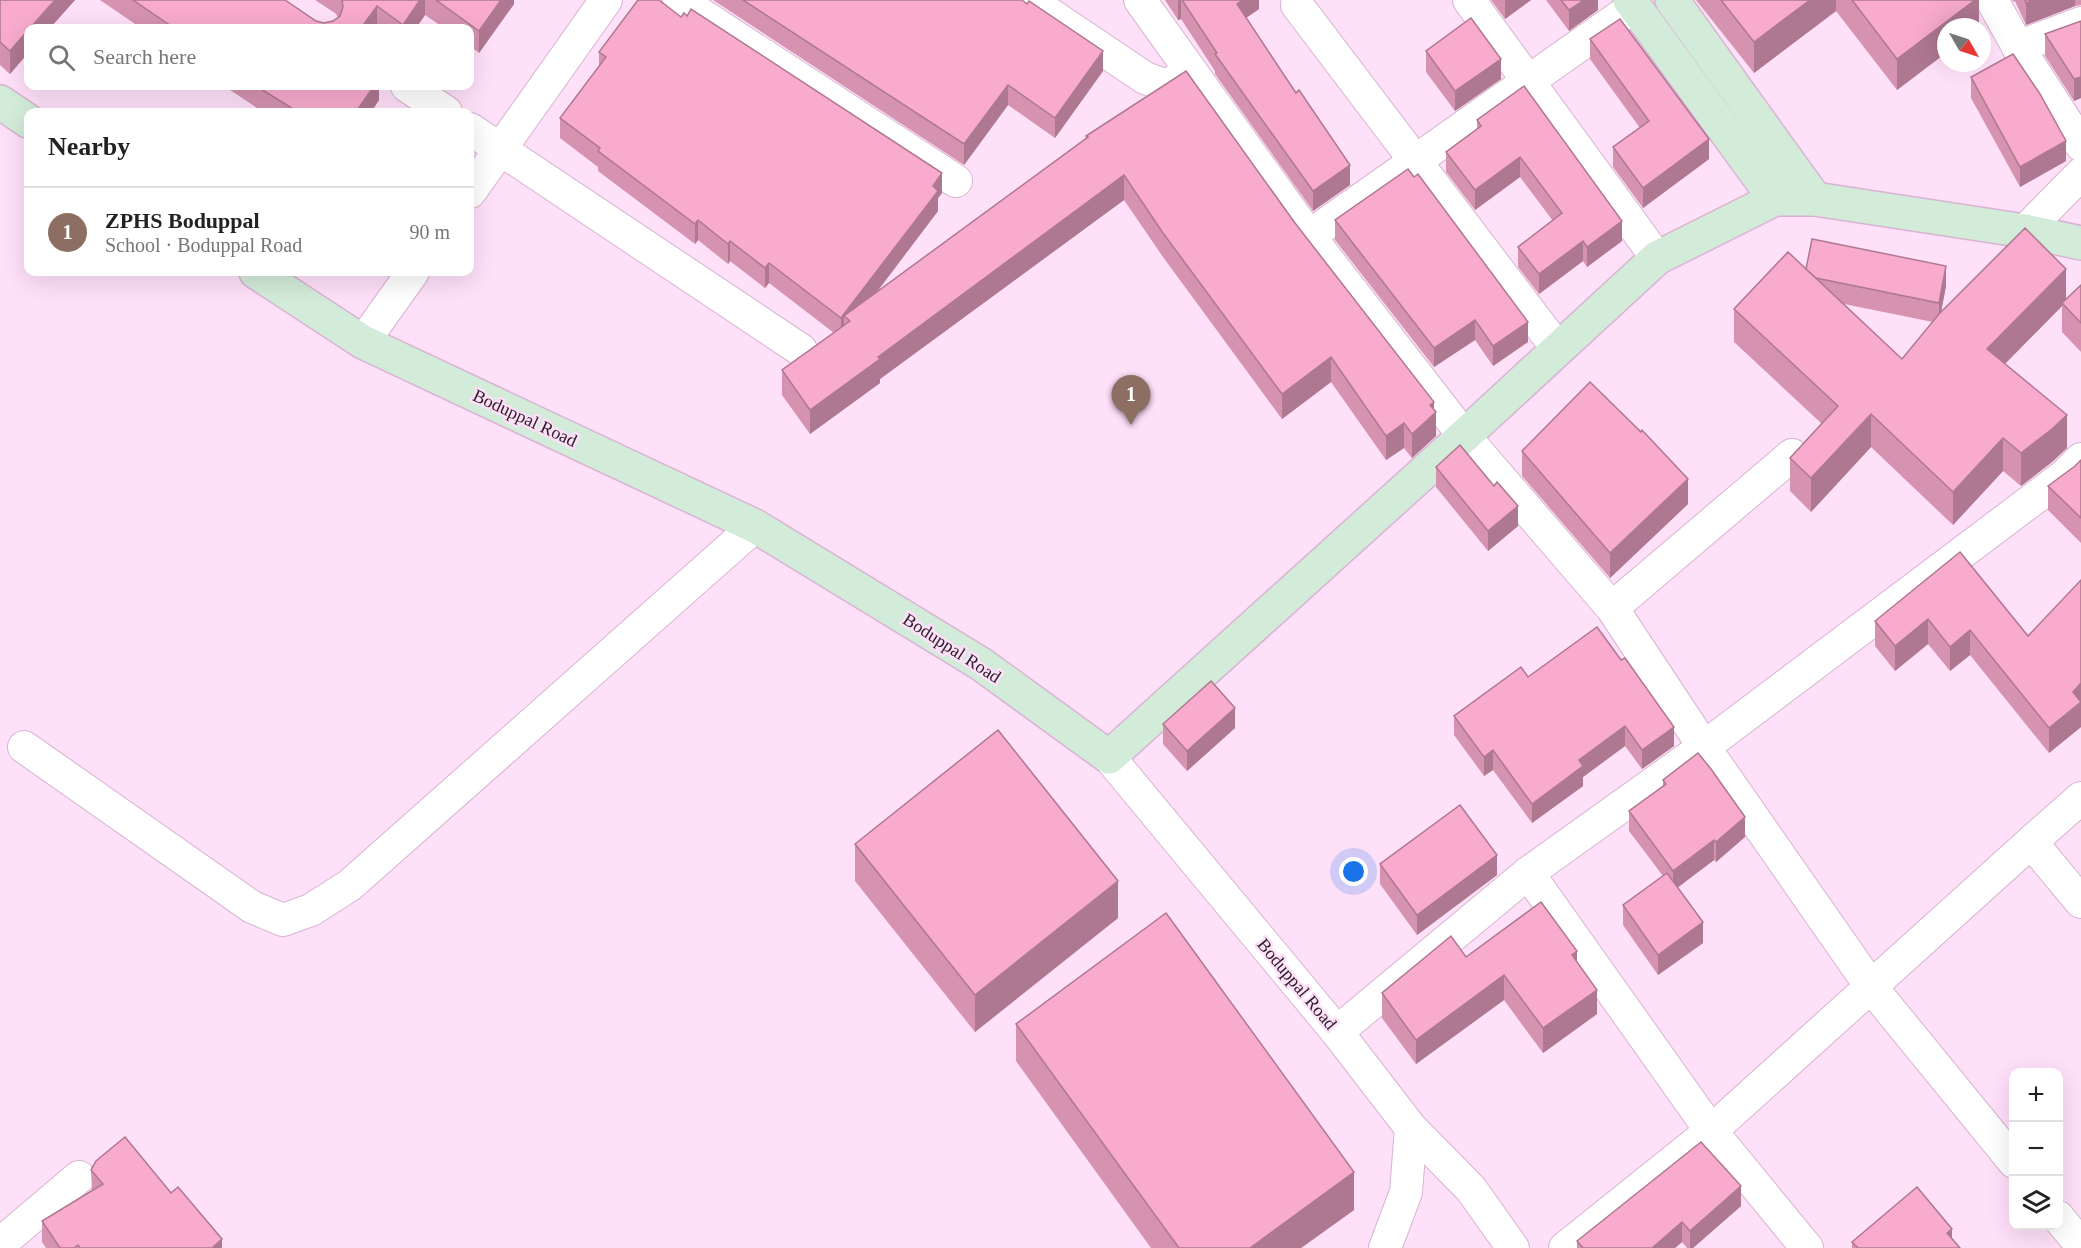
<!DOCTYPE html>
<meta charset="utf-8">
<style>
:root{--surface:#fff;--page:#f6f6f6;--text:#222;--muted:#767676;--line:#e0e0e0;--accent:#0d8a45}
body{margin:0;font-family:"Times New Roman",serif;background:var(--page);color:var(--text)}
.controls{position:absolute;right:18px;bottom:18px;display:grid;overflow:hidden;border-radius:12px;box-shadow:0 6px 24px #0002}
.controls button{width:54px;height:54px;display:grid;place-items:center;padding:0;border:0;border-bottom:2px solid var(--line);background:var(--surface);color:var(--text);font:30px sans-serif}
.compass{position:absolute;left:1937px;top:18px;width:54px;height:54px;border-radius:50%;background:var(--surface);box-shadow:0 6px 24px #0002;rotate:129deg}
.you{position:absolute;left:1354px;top:872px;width:21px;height:21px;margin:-15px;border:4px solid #fff;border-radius:50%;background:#1a73e8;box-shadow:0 0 0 9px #1a73e833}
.badge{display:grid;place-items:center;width:39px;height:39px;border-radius:50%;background:var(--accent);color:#fff;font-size:20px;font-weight:700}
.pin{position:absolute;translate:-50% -50px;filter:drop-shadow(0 2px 3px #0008)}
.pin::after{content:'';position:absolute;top:32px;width:21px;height:18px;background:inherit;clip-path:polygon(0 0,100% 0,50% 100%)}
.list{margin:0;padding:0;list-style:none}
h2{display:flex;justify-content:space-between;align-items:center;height:78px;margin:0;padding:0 24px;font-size:26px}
h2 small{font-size:20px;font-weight:400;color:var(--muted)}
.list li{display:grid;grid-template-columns:39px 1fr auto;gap:18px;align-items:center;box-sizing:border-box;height:90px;padding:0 24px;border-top:2px solid var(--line)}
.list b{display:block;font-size:22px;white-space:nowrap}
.list p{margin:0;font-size:20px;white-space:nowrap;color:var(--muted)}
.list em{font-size:20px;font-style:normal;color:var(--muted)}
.icon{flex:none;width:33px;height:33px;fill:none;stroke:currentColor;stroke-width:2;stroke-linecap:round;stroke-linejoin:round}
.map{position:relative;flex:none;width:2081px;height:1248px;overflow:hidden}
.search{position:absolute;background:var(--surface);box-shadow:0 6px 24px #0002;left:24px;top:24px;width:450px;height:66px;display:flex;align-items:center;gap:15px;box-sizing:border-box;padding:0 21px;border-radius:12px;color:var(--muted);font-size:22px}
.panel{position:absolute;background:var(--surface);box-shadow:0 6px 24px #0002;left:24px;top:108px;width:450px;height:168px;border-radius:12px}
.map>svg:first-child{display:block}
</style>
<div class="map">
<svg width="2081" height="1248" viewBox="0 0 2081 1248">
<rect width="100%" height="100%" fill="#fee0f9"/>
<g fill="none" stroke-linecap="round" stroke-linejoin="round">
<defs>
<g id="street">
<polyline points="679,0 956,181"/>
<polyline points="1029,0 1145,78 1167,86 1190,71"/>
<polyline points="1140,0 1309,236 1464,436 1612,608 1704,747 1872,988 2014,1162"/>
<polyline points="1469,0 1657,258"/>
<polyline points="1992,0 2018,47 2081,145"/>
<polyline points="1297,5 1558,349"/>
<polyline points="2018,47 2081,23"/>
<polyline points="407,86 446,112"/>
<polyline points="470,129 801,350"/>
<polyline points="470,192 606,0"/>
<polyline points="2025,231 2081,174"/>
<polyline points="1309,236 1635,6"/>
<polyline points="363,342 413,272"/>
<polyline points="1612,608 1792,455"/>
<polyline points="24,747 252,907 283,920 311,910 350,885 755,526"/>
<polyline points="1109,757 1337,1032 1411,1128 1406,1192 1385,1248"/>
<polyline points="2031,842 2081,798"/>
<polyline points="1528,873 1711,1131 1807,1248"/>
<polyline points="1337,1032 1528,873 1704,747 2064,476 2081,459"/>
<polyline points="1411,1128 1471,1189 1513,1248"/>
<polyline points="2058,1217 2081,1245"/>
<polyline points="0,1244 79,1177"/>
<polyline points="1565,1248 1711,1131 2031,842 2081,902"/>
</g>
<g id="secondary">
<polyline points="1630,0 1775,199"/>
<polyline points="1672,0 1815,199"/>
<polyline points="0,102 28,121"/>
<polyline points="256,272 363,342 755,526 981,664 1109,757 1464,436 1657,258 1775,199 1815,199 2025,231 2081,243"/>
</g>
</defs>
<use href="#street" stroke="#d8b4d2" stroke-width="34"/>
<use href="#secondary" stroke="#d8b4d2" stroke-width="36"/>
<use href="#street" stroke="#fff" stroke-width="32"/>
<use href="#secondary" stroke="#d3ebd9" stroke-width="33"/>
</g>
<g fill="#d593b0" fill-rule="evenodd">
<polygon points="0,0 75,0 50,28 28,28 28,53 10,74 0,65"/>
<polygon points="100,0 285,0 316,21 324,23 333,21 338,17 335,13 315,0 514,0 514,4 479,53 470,46 470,28 444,28 425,15 416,28 141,28"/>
<polygon points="713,0 1022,0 1103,71 1055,138 1008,105 964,165"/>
<polygon points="1165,0 1259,0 1259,9 1246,18 1350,185 1313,211 1215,74 1215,71 1181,19 1178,20"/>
<polygon points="1491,0 1531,0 1505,19"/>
<polygon points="1546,0 1598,0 1598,10 1569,31"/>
<polygon points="1696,0 1979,0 1979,27 1897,90 1836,11 1754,73"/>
<polygon points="2012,0 2081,0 2081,5 2075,6 2026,25 2015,1 2014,2"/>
<polygon points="681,17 942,193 938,198 938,211 877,292 1086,138 1086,136 1295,223 1434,410 1436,436 1412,458 1404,448 1386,460 1331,382 1282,419 1163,257 1124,200 880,379 880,383 810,434 782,395 782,370 834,333 769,283 765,288 730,261 728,264 698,240 695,244 598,171 598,167 560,138 560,118 599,67 599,52"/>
<polygon points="2081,21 2081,98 2074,101 2045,56 2045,34"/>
<polygon points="1590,39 1709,159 1643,208 1613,167 1613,147 1640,128 1590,59"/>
<polygon points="1426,51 1501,79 1455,111 1426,72"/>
<polygon points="1971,77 2066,161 2020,187 1971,98"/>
<polygon points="224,86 379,86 379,100 371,112 263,112"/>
<polygon points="1477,120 1622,241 1587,267 1583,261 1539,294 1518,267 1518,247 1553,221 1520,177 1475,210 1446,172 1446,152 1477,129"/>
<polygon points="1335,220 1528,342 1493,366 1475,340 1434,367 1335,240"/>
<path d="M1806 269 1946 286 1941 312 2066 299 2081 285V352L2062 332V306L2005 364 2067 448 2052 462 2021 486 2003 471 1953 525 1871 447 1811 512 1790 491V458L1822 424 1734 342V309ZM1844 304 1933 322 1902 359Z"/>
<polygon points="1522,451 1688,504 1610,578 1522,476"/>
<polygon points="2081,460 2081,543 2048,510 2048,486 2075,466"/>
<polygon points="1436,467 1518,526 1488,551 1436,487"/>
<polygon points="1960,552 2028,636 2081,580 2081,727 2049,753 1970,655 1950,671 1928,644 1895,671 1875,646 1875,621"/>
<polygon points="1528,677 1674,746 1642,769 1625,746 1583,777 1583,786 1532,823 1493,770 1484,776 1454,735 1454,716"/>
<polygon points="1163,724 1235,728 1187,771 1163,744"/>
<polygon points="1663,780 1745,837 1716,862 1714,860 1677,888 1703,943 1658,975 1623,925 1623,905 1663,876 1629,831 1629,811 1663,786"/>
<polygon points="855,844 1118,918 975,1032 855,881"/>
<polygon points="1380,864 1497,875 1417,935 1380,884"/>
<polygon points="1466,957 1577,962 1597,1014 1543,1053 1504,1000 1416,1064 1382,1018 1382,993"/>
<polygon points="1016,1024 1354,1210 1301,1248 1151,1248 1016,1061"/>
<polygon points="91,1170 171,1193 222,1248 46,1248 42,1242 42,1221 92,1191"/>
<polygon points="1741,1206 1693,1248 1687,1248 1682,1242 1675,1248 1577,1248 1577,1241"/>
<polygon points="1952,1238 1960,1248 1852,1248 1852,1242"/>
</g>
<g fill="#ae7890">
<polygon points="55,0 75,0 50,28 30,28"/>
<polygon points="420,0 425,0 425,15 416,28 403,28 403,25"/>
<polygon points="501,0 514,0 514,4 479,53 479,31"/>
<polygon points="1178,0 1181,0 1181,19 1178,20"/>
<polygon points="1243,0 1259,0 1259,9 1237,24 1237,4"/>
<polygon points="1505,0 1531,0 1505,19"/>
<polygon points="1584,0 1598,0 1598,10 1569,31 1569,10"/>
<polygon points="1810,0 1836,0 1836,11 1754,73 1754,42"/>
<polygon points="1975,0 1979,0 1979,27 1946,27 1946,53 1897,90 1897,59"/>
<polygon points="2034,0 2075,0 2075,6 2026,25 2026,3"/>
<polygon points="377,6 377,28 361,28"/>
<polygon points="28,30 28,53 10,74 10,51"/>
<polygon points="1103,51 1103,71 1055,138 1055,118"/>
<polygon points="1501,59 1501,79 1455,111 1455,91"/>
<polygon points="2081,77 2081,98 2074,101 2074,79"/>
<polygon points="1008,85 1008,105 964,165 964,144"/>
<polygon points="374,86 379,86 379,100 371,112 356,112"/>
<polygon points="1709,139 1709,159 1643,208 1643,188"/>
<polygon points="2066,141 2066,161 2020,187 2020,167"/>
<polygon points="1520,157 1520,177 1475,210 1475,190"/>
<polygon points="1350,165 1350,185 1313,211 1313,191"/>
<polygon points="942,173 942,193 938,198 938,211 850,327 850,321 844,316 844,335 841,338 841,318"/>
<polygon points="1124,175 1124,200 880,379 880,383 810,434 810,410 878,357"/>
<polygon points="698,220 698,240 695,244 695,224"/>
<polygon points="1622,221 1622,241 1587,267 1587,247"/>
<polygon points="730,241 730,261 728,264 728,244"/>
<polygon points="1583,241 1583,261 1539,294 1539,274"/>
<polygon points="769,263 769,283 765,288 765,268"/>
<polygon points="1946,266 1946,286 1939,323 1939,303"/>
<polygon points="2066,269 2066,302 2062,303 2062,306 1987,382 1987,349"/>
<polygon points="1475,320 1475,340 1434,367 1434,348"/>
<polygon points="1528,322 1528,342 1493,366 1493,346"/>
<polygon points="1331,357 1331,382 1282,419 1282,394"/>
<polygon points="1434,402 1434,414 1436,412 1436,436 1412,458 1412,434 1430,405"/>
<polygon points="1871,414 1871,447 1811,512 1811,478"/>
<polygon points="2067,415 2067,448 2052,462 2021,486 2021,453"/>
<polygon points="1404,423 1404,448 1386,460 1386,436"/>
<polygon points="2003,438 2003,471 1953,525 1953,492"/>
<polygon points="1688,479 1688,504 1610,578 1610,553"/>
<polygon points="1518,506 1518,526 1488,551 1488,531"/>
<polygon points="1928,619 1928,644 1895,671 1895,646"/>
<polygon points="1970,630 1970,655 1950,671 1950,647"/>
<polygon points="2081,683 2081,727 2049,753 2049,728 2073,692"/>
<polygon points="1235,708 1235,728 1187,771 1187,751"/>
<polygon points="1625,726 1625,746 1583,777 1583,786 1532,823 1532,804 1579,760"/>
<polygon points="1674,727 1674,746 1642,769 1642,750"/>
<polygon points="1493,750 1493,770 1484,776 1484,757"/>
<polygon points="1745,817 1745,837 1716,862 1716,842"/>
<polygon points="1714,840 1714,860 1673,891 1673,871"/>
<polygon points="1497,855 1497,875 1417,935 1417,915"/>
<polygon points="1118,881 1118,918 975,1032 975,995"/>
<polygon points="1703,922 1703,943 1658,975 1658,955"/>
<polygon points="1577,951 1577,976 1572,955"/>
<polygon points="1504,975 1504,1000 1416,1064 1416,1040"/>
<polygon points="1597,990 1597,1014 1543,1053 1543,1028"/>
<polygon points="1354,1172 1354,1210 1301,1248 1250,1248"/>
<polygon points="1741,1186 1741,1206 1693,1248 1690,1248 1690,1231"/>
<polygon points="1682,1222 1682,1242 1675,1248 1652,1248"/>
<polygon points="1952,1229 1952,1248 1947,1233"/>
<polygon points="222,1239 222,1248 212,1248"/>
</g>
<g fill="#f8abcd" stroke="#ae7890" stroke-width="1.5">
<polygon points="0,0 55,0 30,28 28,28 28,30 10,51 0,42"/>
<polygon points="133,0 285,0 316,21 324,23 333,21 340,16 343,7 342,0 420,0 403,25 377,6 361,28 174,28"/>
<polygon points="436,0 501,0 479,31"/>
<polygon points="638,0 659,0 681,17 684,13 687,16 691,9 942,173 933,186 938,191 841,318 769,263 765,268 730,241 728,244 698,220 695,224 598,151 600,148 560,118 606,57 599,52"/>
<polygon points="743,0 1022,0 1027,4 1029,1 1103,51 1055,118 1008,85 964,144"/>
<polygon points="1182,0 1243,0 1237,4 1296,93 1299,90 1350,165 1313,191 1215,54 1217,53"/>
<polygon points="1561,0 1584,0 1569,10"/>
<polygon points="1721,0 1810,0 1754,42"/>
<polygon points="1852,0 1975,0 1897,59"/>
<polygon points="2025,0 2034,0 2026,3"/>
<polygon points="1471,18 1501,59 1455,91 1426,51"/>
<polygon points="1620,19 1709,139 1643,188 1613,147 1649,121 1590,39"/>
<polygon points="2081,21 2081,77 2074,79 2045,34"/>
<polygon points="2013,54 2040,94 2066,141 2020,167 1971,77"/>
<polygon points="1186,71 1295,223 1434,402 1430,405 1436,412 1412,434 1404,423 1386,436 1331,357 1282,394 1163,233 1124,175 878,357 880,359 810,410 782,370 850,321 844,316 1088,137 1086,136"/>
<polygon points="256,86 374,86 356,112 298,112"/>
<polygon points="1524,86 1622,221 1587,247 1583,241 1539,274 1518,247 1562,213 1520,157 1475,190 1446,152 1481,126 1477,120"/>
<polygon points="1408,169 1414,177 1418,174 1528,322 1493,346 1475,320 1434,348 1335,220"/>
<polygon points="2025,228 2066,269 1987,349 2067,415 2052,429 2021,453 2003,438 1953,492 1871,414 1811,478 1790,458 1838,406 1734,309 1788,252 1902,359 1939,314"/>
<polygon points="1812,239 1946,266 1939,303 1816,278 1806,269"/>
<polygon points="2081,285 2081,323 2062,303"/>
<polygon points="1590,382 1641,432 1642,430 1688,479 1610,553 1522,451"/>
<polygon points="1460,445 1494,486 1497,482 1518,506 1488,531 1436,467"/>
<polygon points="2081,460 2081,518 2048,486 2075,466"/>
<polygon points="1960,552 2028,636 2081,580 2081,683 2073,692 2081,702 2049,728 1970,630 1950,647 1928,619 1895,646 1875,621"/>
<polygon points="1597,627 1621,660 1625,658 1674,727 1642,750 1625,726 1579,760 1583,766 1532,804 1493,750 1484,757 1454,716 1521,667 1528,677"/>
<polygon points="1211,681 1235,708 1187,751 1163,724"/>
<polygon points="998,730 1118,881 975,995 855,844"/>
<polygon points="1698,753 1711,769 1745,817 1716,842 1714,840 1673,871 1629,811 1666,784 1663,780"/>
<polygon points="1460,805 1497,855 1417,915 1380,864"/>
<polygon points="1667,873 1703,922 1658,955 1623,905"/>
<polygon points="1541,902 1577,951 1572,955 1597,990 1543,1028 1504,975 1416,1040 1382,993 1451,936 1466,957"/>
<polygon points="1166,913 1354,1172 1250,1248 1179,1248 1016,1024"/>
<polygon points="125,1137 171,1193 178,1187 222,1239 212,1248 80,1248 78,1245 74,1248 60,1248 42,1221 103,1184 91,1170 96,1161"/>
<polygon points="1701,1142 1741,1186 1690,1231 1682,1222 1652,1248 1583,1248 1577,1241"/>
<polygon points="1917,1187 1952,1229 1947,1233 1960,1248 1858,1248 1852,1242"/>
</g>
<g text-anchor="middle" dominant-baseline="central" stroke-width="5" stroke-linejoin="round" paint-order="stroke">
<g font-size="18" fill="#2a1c28" stroke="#fee0f9">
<text transform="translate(525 418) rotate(25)">Boduppal Road</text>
<text transform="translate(952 648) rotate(33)">Boduppal Road</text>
<text transform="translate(1297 984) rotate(50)">Boduppal Road</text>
</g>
</g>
</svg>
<div class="controls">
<button>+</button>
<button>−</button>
<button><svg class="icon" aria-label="layers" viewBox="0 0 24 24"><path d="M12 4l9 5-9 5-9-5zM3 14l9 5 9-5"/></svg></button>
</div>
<svg class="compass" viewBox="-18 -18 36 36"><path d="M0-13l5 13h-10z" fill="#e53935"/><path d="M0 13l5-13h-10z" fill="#767676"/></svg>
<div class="you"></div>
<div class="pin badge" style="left:1131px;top:425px;background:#8d6e63">1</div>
<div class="search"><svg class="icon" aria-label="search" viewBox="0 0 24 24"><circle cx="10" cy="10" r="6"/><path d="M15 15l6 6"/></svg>Search here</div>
<section class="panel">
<h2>Nearby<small></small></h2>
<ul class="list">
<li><span class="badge" style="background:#8d6e63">1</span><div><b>ZPHS Boduppal</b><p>School · Boduppal Road</p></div><em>90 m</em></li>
</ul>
</section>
</div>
